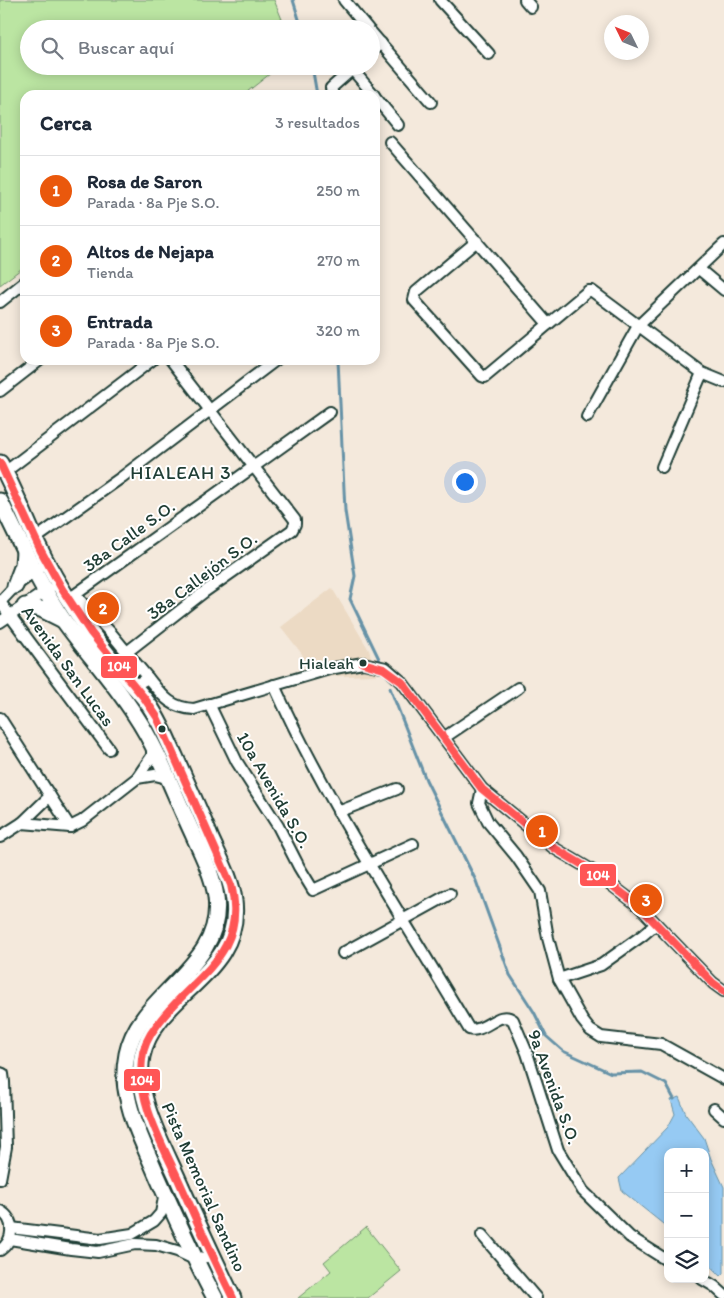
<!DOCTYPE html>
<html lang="es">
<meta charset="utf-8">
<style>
:root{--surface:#fff;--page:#f6f6f7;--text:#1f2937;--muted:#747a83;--line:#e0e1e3;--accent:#ea580c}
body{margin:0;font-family:Itim,sans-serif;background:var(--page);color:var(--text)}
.controls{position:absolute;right:15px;bottom:15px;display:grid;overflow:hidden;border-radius:10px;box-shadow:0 2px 12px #0003}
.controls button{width:45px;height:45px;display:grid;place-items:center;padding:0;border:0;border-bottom:1px solid var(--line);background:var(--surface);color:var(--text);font:25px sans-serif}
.compass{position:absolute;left:604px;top:15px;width:45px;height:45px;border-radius:50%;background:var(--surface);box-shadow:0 2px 12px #0003;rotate:313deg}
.you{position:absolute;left:464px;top:481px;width:18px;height:18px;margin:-12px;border:4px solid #fff;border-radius:50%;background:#1a73e8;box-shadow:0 0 0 8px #1a73e833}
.badge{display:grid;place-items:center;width:32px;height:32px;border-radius:50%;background:var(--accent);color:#fff;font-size:16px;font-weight:700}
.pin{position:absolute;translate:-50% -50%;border:2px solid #fff;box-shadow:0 1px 5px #0006}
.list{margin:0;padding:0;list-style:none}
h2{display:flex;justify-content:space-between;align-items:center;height:65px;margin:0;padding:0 20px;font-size:21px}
h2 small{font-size:16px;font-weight:400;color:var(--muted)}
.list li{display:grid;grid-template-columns:32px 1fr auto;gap:15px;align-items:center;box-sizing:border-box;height:70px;padding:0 20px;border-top:1px solid var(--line)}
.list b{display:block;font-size:19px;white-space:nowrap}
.list p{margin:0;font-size:16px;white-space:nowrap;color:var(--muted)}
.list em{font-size:16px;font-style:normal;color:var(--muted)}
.icon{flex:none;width:28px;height:28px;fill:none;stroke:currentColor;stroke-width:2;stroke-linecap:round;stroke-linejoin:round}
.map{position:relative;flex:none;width:724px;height:1298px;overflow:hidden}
.search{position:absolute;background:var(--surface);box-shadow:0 2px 12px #0003;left:20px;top:20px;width:360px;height:55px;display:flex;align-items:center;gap:12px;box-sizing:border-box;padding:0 18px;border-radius:28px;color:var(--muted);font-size:19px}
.panel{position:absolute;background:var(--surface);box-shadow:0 2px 12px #0003;left:20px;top:90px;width:360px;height:275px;border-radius:15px}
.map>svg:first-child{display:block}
</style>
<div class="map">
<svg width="724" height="1298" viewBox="0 0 724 1298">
<rect width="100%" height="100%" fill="#f4e9dc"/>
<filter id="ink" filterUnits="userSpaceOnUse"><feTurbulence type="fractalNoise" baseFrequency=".02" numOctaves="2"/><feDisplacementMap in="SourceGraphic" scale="10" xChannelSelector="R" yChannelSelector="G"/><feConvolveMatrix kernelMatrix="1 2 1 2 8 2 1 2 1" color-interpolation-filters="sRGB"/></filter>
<g filter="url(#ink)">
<polygon fill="#ecdac4" points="332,588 369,650 376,675 309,677 302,654 281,627"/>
<g fill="#bbe5a2" stroke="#6d916b">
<polygon points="0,0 274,0 286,29 29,29 29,66 280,66 243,95 25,95 25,266 0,285"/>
<polygon points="366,1227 401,1271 368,1298 298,1298 331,1271 324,1262"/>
</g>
<polygon fill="#96caf3" stroke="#6692a7" points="679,1097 686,1114 704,1138 711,1159 724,1187 724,1273 721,1276 705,1261 705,1152 668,1152 668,1228 622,1191 619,1178 668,1127 675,1114 671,1100"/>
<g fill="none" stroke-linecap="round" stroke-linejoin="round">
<g stroke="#6692a7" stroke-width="3">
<polyline points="293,0 302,29"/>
<polyline points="312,66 317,95"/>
<polyline points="338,360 345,511 355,576 350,599 382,665"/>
<polyline points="390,688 426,780 476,881 510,975 534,1012 546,1036 563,1051 611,1073 642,1072 666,1084 674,1099"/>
</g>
<defs>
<g id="minor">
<polyline points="344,0 368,29"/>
<polyline points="440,0 489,54"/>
<polyline points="525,0 531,7"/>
<polyline points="371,32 431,102"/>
<polyline points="371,52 381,43"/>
<polyline points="352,69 374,95"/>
<polyline points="333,95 331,88 356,66"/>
<polyline points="375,97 398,125"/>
<polyline points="390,142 548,324"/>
<polyline points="477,241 416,292 414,300 482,376 485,377 588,291 592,291 702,373 724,382"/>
<polyline points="699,269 724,290"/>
<polyline points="0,302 25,282"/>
<polyline points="0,391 40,360"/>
<polyline points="587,417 638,326 724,244"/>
<polyline points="662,467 702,373"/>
<polyline points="5,472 152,360"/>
<polyline points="35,539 122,477 276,360"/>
<polyline points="75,595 110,632 148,678"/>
<polyline points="69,599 330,412"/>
<polyline points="0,602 109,749"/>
<polyline points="0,602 15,586 39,569"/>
<polyline points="0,622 49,589"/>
<polyline points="127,652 204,592 292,530 295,524 295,520 171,360"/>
<path d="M274 685C328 806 402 915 469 1029 484 1034 499 1009 513 1020L527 1053 558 1150 583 1191 630 1237 668 1261"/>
<path d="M133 686 148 678C162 695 170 708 194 709L329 669 363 663 386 668 402 682 482 789 554 848 593 871 639 906 713 983 724 991"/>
<polyline points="209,704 237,762 278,826 299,867 313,890 413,844"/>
<polyline points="0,718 70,827"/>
<polyline points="445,737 518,688"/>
<polyline points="137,778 155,775 167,778"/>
<polyline points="482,789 479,803 488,822 516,856 540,891 548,938 559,979 582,1020 590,1030 601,1037 661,1044 724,1079"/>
<polyline points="338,812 397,789"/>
<polyline points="22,823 50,796"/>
<polyline points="0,837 22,823 70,827 82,821 137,778 152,756 152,746"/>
<polyline points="343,953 450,894"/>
<polyline points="559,979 601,965 643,935 656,924"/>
<polyline points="0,1073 3,1074 4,1082 6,1147 0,1179"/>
<polyline points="714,1109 724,1118"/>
<path d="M0 1211C16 1219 14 1241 0 1250"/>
<polyline points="11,1228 100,1239 132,1234 154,1221 161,1213 165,1193"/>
<polyline points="482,1235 536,1298"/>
<polyline points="10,1239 71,1249 98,1252 135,1244 156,1245 177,1251 194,1259 212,1256"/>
<polyline points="702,1279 714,1286 724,1295"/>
</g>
<g id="secondary">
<path d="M0 463C14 488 24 515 36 541 48 567 63 592 79 616 94 639 113 661 131 683 137 690 144 697 149 705 160 721 167 739 175 756 187 784 200 811 211 839 220 859 232 880 234 901 243 974 155 994 142 1056 134 1097 165 1148 181 1186 198 1224 215 1261 233 1298"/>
<path d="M0 501C20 541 38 583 64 621 87 653 114 682 135 715 157 748 171 786 187 821 197 844 213 873 216 897 225 968 139 992 127 1054 124 1069 124 1084 128 1099 133 1124 145 1147 155 1171 174 1214 193 1257 215 1298"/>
<polyline points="15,586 23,565 24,551"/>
<polyline points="25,606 41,609 63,620"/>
</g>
</defs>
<use href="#minor" stroke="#1f3d34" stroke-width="14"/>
<use href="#secondary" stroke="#1f3d34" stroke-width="19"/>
<use href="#minor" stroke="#fff" stroke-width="10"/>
<use href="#secondary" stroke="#fff" stroke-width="15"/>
<defs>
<g id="bus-1">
<path d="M0 463 41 551 62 589 91 633 145 699 157 717 231 885C249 956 191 977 157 1025 150 1034 143 1047 142 1059 137 1102 162 1143 179 1181 196 1220 214 1259 233 1298"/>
<polyline points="363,663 384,669 402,682 482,789 554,848 593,871 639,906 713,983 724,991"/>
</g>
</defs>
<use href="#bus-1" stroke="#fff" stroke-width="11"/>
<use href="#bus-1" stroke="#f55" stroke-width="8"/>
</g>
</g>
<g fill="#1f3d34" stroke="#fff" stroke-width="2">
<circle cx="363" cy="663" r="4.5"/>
<circle cx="162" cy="729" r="4.5"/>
</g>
<g text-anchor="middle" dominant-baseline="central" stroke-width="4" stroke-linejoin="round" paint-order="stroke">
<g font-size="17" fill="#1f3d34" stroke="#fff" text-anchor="end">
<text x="354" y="663">Hialeah</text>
</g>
<g font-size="18" fill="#1f3d34" stroke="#fff">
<text transform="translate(129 536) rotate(-36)">38a Calle S.O.</text>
<text transform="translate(202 576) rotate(-37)">38a Callejón S.O.</text>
<text transform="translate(68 666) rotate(54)">Avenida San Lucas</text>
<text transform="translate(274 790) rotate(60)">10a Avenida S.O.</text>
<text transform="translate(554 1087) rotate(70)">9a Avenida S.O.</text>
<text transform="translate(204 1187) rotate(66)">Pista Memorial Sandino</text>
</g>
<g font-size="19" letter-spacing="1" fill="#1f3d34" stroke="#fff">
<text x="181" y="472">HIALEAH 3</text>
</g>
</g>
<g stroke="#fff" stroke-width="2">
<rect x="100" y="655" width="38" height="24" rx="5" fill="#f55"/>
<rect x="579" y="863" width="38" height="24" rx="5" fill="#f55"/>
<rect x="123" y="1068" width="38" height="24" rx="5" fill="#f55"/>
</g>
<g font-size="14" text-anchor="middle" font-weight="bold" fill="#fff">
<text x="119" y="671">104</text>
<text x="598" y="880">104</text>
<text x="142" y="1085">104</text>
</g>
</svg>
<div class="controls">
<button>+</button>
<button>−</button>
<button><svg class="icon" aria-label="layers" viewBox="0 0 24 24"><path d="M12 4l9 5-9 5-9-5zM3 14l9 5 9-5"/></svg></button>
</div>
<svg class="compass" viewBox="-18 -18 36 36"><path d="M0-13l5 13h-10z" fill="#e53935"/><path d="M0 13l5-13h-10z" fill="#747a83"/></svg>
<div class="you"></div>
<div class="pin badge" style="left:542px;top:831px">1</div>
<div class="pin badge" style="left:103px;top:608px">2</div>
<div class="pin badge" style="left:646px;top:900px">3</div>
<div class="search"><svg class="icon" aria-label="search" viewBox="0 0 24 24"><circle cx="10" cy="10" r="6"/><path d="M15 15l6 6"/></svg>Buscar aquí</div>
<section class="panel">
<h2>Cerca<small>3 resultados</small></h2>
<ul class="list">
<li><span class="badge">1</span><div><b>Rosa de Saron</b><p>Parada · 8a Pje S.O.</p></div><em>250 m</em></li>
<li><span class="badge">2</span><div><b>Altos de Nejapa</b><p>Tienda</p></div><em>270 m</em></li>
<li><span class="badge">3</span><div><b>Entrada</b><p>Parada · 8a Pje S.O.</p></div><em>320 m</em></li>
</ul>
</section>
</div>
